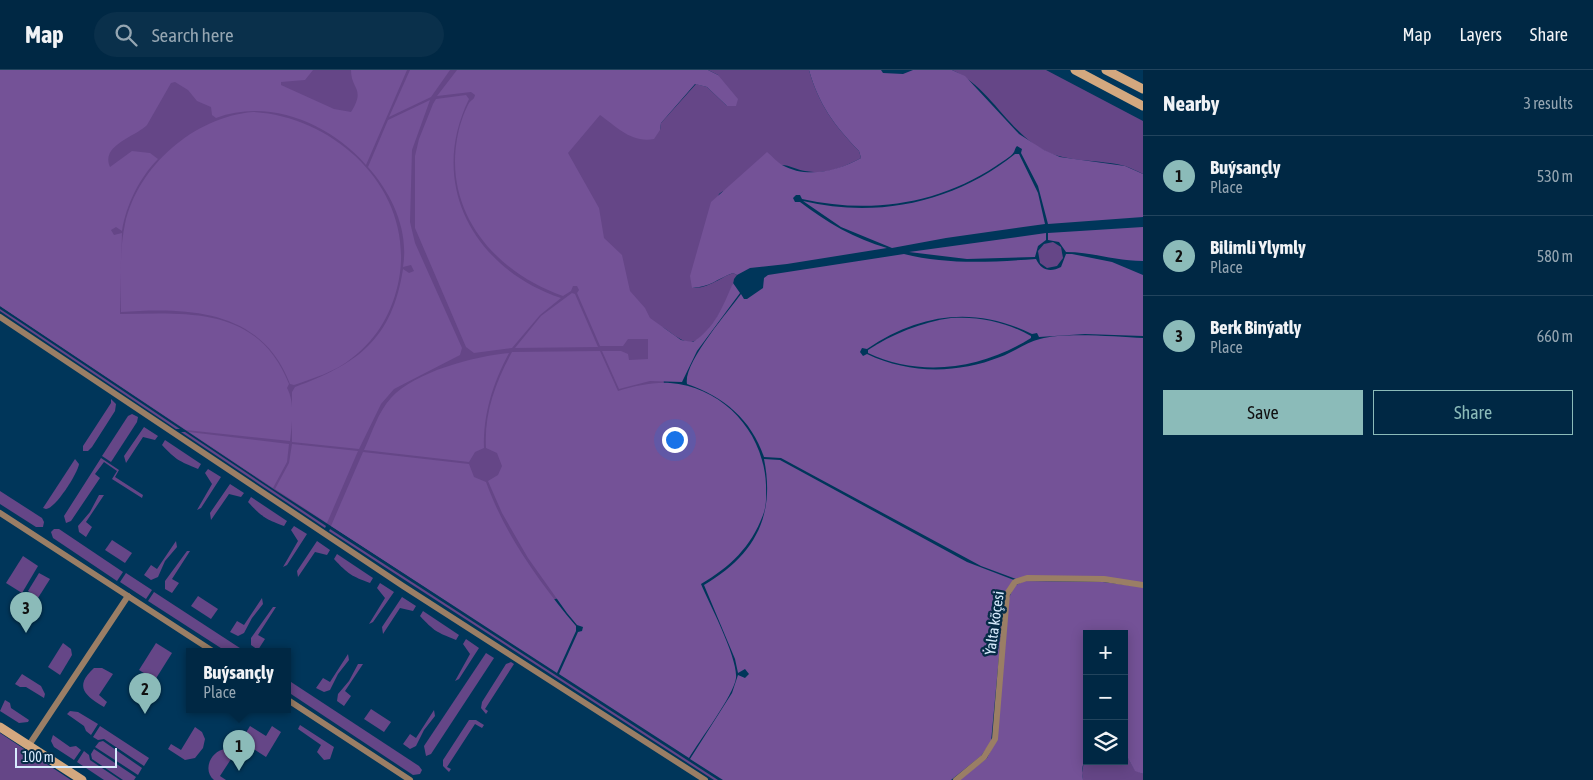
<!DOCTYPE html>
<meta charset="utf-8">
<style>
:root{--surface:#002844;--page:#0a304b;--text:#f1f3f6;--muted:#95a6b2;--line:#22445d;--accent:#8bbbb9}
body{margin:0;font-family:"Asap Condensed",sans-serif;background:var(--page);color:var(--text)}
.controls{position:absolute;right:15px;bottom:15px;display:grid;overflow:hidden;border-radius:0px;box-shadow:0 2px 12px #0003}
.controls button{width:45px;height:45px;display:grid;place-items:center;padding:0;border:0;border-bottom:1px solid var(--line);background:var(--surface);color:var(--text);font:25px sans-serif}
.scale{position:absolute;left:15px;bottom:12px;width:102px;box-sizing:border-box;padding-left:5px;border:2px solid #d7ebfd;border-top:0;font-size:14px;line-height:18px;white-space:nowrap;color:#d7ebfd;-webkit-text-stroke:4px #062c47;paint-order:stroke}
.you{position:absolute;left:674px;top:369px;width:18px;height:18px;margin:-12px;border:4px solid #fff;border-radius:50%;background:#1a73e8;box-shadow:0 0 0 8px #1a73e833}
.badge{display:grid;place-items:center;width:32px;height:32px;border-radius:50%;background:var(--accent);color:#111;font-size:16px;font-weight:700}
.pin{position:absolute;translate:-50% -41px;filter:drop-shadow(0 1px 2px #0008)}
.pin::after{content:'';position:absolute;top:26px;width:18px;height:15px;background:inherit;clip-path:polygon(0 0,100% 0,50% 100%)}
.popup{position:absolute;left:186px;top:578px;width:105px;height:65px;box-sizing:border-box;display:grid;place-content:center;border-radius:0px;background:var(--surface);filter:drop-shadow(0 1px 4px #0005);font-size:16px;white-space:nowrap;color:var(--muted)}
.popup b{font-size:19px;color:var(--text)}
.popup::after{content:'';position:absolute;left:50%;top:100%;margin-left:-10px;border:10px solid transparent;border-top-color:var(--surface)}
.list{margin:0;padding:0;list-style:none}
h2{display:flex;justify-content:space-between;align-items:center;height:65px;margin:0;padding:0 20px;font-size:21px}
h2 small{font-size:16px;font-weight:400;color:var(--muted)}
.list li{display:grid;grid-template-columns:32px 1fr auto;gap:15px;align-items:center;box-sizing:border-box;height:80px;padding:0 20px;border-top:1px solid var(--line)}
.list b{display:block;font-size:19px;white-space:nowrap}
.list p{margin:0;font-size:16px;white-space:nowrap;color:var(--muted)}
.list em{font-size:16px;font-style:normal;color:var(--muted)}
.actions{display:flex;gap:10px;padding:15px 20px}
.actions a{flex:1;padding:11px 0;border:1px solid var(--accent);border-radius:0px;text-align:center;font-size:18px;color:var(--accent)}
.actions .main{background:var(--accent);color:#111}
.icon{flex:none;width:28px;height:28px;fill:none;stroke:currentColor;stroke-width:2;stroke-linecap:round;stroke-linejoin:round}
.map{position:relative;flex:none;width:1143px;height:710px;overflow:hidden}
header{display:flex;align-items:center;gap:30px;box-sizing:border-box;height:70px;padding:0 25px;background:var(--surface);border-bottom:1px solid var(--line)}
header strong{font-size:24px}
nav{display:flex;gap:28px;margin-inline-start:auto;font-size:18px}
.search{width:350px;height:45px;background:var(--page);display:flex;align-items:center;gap:12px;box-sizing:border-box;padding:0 18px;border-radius:28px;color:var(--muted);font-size:19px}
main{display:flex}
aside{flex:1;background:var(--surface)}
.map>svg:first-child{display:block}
</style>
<header>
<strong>Map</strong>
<div class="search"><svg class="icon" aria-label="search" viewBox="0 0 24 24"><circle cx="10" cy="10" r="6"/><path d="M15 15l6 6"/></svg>Search here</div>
<nav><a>Map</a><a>Layers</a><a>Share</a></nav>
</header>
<main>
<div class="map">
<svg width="1143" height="710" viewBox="0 0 1143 710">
<rect width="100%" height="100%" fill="#00365a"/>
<g fill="#654687">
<path d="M0 0H652L660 60 661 53 696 14 707 17 727 36 718 5 708 0H809C819 35 834 55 859 81L861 88C842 98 826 105 805 101 798 100 789 95 782 95 770 96 729 117 719 124L692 218C710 218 717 209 733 203L737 205 734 209C732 224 707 274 689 272 679 271 670 261 662 257L670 504 472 547 275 420 0 236Z"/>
<path d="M952 0H1046L1143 51V104C1137 101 1131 98 1125 96 1099 89 1068 93 1043 80 1007 60 990 17 952 0Z"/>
<polygon points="1053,172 1061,177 1063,188 1057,196 1047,198 1040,193 1038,181 1044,174"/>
<polygon points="0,239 17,250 180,359 176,359 0,241"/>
<polygon points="111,329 116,334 115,341 92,377 88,381 83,381 83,376 111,333"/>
<polygon points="132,344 138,347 137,352 111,392 102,386 128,346"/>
<polygon points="144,357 158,366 155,370 143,367 126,393 124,386"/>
<polygon points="181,362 185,362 326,456 325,458"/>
<path d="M165 370 201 394 198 399C179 391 176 390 162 375Z"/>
<polygon points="101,388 119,400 115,407 143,425 142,428 112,409 117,401 104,392 95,404 100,408 71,451 66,453 64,446"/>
<path d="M75 389 79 394C78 403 55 439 46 439L43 438Z"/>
<polygon points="208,399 221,407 201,438 197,440 212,414 205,403"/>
<polygon points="230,414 244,423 241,427 229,424 211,450 210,443"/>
<polygon points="0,421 42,448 44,452 43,457 36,457 0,434"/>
<polygon points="99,425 104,425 86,452 92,457 86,467 79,462 78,456 90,442"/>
<path d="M251 427 287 451 284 456C265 449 262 447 248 432Z"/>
<polygon points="294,456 307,464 287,495 283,497 298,471 291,460"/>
<polygon points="54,459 59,459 123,502 117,511 53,468 51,462"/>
<polygon points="330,459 718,710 714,710 329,461"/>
<polygon points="112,470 132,483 125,493 105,480"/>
<polygon points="176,471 177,477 165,491 158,507 151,510 144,505 151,495 157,499"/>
<polygon points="317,471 330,480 327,485 315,482 298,507 297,501"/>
<polygon points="187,481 190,481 172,509 179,513 172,523 165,519 165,511"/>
<path d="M337 484 373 508 370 513C351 506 348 504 334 489Z"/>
<polygon points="23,486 38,496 22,523 6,513"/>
<polygon points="39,503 50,509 38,528 28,521"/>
<polygon points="126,503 152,520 146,529 120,512"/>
<polygon points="380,513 394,522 373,552 369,554 385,528 377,518"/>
<polygon points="154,522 246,582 227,582 148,531"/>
<polygon points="198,526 218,539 211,549 191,536"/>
<polygon points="402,527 416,536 413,541 400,538 383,564 382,557"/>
<polygon points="262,528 263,534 252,548 244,563 238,566 230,562 237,551 244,555"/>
<polygon points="273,537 276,537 258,565 265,569 258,580 251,575 251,568"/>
<path d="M423 541 459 565 456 570C436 562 434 561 420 546Z"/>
<polygon points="466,569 479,578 459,609 455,611 470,584 463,574"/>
<polygon points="63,573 71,579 72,585 60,605 48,597"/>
<polygon points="156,573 172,583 155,610 139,600"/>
<polygon points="486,583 494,588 431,684 426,686 424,676"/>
<polygon points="348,584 349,590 338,604 330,620 324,622 316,618 323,608 330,612"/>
<polygon points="511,592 514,594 485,639 488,641 486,644 481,638 482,632 506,594"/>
<polygon points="358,594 363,594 345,621 351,626 344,636 337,631 338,624 349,611"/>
<path d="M94 598H102L113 604 99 625 107 632 104 637C86 626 73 617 94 598Z"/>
<polygon points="22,604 41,616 45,624 44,628 26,617 20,617 15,614"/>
<polygon points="288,610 419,696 422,700 420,704 413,705 288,622"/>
<polygon points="5,630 10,633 11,638 29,650 28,652 19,653 0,641"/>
<polygon points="371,639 391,652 384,662 364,649"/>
<polygon points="434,640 435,646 424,660 416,676 410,679 403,674 410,664 416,668"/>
<polygon points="70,641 78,642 98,654 91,665 86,661 84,656 67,644"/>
<polygon points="469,650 476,650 484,655 482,658 475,654 447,697 451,699 449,702 443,696 443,690"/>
<polygon points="300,655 334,677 330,689 324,690 317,682 321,675 298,659"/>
<polygon points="100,656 149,688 144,696 104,669 98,670 93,667"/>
<polygon points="250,656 266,666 272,656 281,662 266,687 241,671"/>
<polygon points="195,657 202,662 205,669 203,678 195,688 185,690 168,679 171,674 181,680"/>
<polygon points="0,663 71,710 0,710"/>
<polygon points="53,665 70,677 76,676 81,680 74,690 54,677 51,671"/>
<polygon points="103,671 142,698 138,705 95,677 99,672"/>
<polygon points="94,679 136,707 134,710 123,710 92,689 91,684"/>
<path d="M225 679 235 683 220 706 226 710H214C202 700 211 681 225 679Z"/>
<polygon points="84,681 89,685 90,690 120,710 104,710 77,692"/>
<polygon points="1124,681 1135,700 1143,704 1143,710 1083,710 1082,703 1084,691 1087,689 1087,691 1124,691"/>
</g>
<g fill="#745297">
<path d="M0 0H313L305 10 281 12V15L334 39 351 42C366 18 351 20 351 0H407L366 95C330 54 270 28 216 48L212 45 211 37 197 31 188 20 175 12 171 13 147 55C137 66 100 75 110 97L132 81 150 83 158 89C140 107 126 135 122 161L116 157 111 160 114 165 122 163 120 244C189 243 258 236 289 314L287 318C295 332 292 354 290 371L186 360 0 236Z"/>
<polygon points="410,0 450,0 431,27 389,47"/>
<path d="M457 0H708L718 5 738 29 736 36H727L707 17 695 14 661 53 660 60 654 69C631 73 617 57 600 45L568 83 599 138 604 168 622 185 630 221 645 238 650 248 681 270 693 272C715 258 723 236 733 213L740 223 697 281 682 312 650 311 619 319 602 281H621L628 284 629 290 648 289V269H628L623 276H600L577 223 579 220 577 216H573L571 221 563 226C496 203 444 143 457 69 459 57 463 44 469 33 472 29 474 30 475 25L471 22 437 26Z"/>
<path d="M809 0H881L883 3 903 4 913 0H952L965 6 1019 64 1044 80 1060 87 1125 96 1143 104V147L1048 154 1038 116 1021 83 1022 79 1017 76C1015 78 1015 80 1014 82 1011 87 1000 93 996 96 937 135 869 144 802 129L800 125H796L793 128 795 132H800C826 152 855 169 887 178L787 194 750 198 737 205 733 203C717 209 710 217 692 218L690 206 711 132 767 82C772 86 777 92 782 95 807 109 837 101 861 88L859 81C834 55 819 35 809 0Z"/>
<path d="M466 25 469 29C427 115 475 199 561 228L540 245 512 278 474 283 466 277 415 158V86L419 69 433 34 436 29Z"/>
<path d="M430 30 412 80 410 152 415 173 462 278 460 285 394 319 381 334 359 379 292 372V322L295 317C357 294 392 270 403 199L409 203 414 201 411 195 403 197C409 160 392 124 368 97L388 50Z"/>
<path d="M253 42C337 47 415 121 399 209 393 241 378 268 352 288 335 302 314 308 294 315L290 314C262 240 190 237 121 242 121 213 119 182 125 154 138 96 194 47 253 42Z"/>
<path d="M1015 84H1019L1038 123 1045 154 946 168 892 178 841 157 803 131C878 149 955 132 1015 84Z"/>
<path d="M1143 157V191C1116 191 1092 182 1066 182L1059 172 1048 170V163Z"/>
<polygon points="1046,163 1046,170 1038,176 1035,187 967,189 909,182"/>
<path d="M904 184C947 195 992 192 1036 189 1041 200 1050 203 1061 197L1066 184H1072L1112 192 1143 205V266L1085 264 1039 267 1037 263 1032 264C975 236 920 243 867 279L862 278 860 282 863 286 867 284C909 304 957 304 1000 287 1014 282 1027 272 1040 269 1065 262 1117 267 1143 268V513L1103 507 1016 509 981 496 781 388 764 387C751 349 724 327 687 314 683 293 728 242 741 224L744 229H747L763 218 764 208 768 205Z"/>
<polygon points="572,223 575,224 598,277 515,278 541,246"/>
<path d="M951 248C980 246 1006 252 1031 266V268C982 299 921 308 868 283V280C892 264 922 252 951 248Z"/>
<path d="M600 281 618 321C635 316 652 312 670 313 723 317 764 362 766 415 766 425 767 435 763 445 751 477 730 497 701 514 710 535 738 588 736 608 734 625 699 671 689 688L559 604 578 562 582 561 583 557 577 555 567 543 528 488 502 443 488 411 498 405 502 396 497 383 486 378C484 344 495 313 512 282Z"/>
<path d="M509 283C493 313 483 344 484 378L475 382 469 392 364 380C372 363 378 342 391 328 414 302 475 286 509 283Z"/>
<polygon points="189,362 289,374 287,392 273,418"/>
<polygon points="292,374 358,381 327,453 275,419 289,393"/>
<path d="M363 382 469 394 474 407 486 412C505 465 540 513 576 556V561L557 603 331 456Z"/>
<path d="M764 389 780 390 967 492 1014 510 1005 523 991 672 981 686 951 710H723L690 689 732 623 738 605 745 608 749 604 745 599 738 603 735 589 704 515C753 486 776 448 764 389Z"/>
<path d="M1024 511 1103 512 1143 517V704L1135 701 1124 681V564H1087V689C1081 693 1082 703 1083 710H959L987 688 996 670 1009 528 1014 516Z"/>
</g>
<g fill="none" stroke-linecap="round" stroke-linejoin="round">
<g stroke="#9a7e65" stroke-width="6">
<polyline points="0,247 403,516 705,710"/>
<polyline points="0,443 214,582"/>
<polyline points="288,630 410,710"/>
<polyline points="29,675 128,526"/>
<polyline points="956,710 984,687 995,669 1007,524 1015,512 1027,508 1104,509 1143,515"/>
</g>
<g stroke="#d3a87f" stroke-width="9">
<polyline points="1075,0 1143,36"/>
<polyline points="1106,0 1143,19"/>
<polyline points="0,657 82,710"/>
</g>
</g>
<g text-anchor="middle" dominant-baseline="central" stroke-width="5" stroke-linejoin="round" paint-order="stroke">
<g font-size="15" fill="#d7ebfd" stroke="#062c47">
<text transform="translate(994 553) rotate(-82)">Ýalta köçesi</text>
</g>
</g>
</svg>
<div class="controls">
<button>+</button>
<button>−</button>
<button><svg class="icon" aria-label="layers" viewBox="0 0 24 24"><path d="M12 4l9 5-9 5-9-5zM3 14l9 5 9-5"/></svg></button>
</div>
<div class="scale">100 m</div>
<div class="you"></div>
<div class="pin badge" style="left:239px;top:701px">1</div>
<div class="popup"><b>Buýsançly</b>Place</div>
<div class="pin badge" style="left:145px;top:644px">2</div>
<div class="pin badge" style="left:26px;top:563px">3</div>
</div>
<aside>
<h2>Nearby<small>3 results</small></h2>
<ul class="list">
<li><span class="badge">1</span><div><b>Buýsançly</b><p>Place</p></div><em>530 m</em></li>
<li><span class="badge">2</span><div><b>Bilimli Ylymly</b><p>Place</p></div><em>580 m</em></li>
<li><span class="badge">3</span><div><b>Berk Binýatly</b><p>Place</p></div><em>660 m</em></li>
</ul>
<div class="actions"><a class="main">Save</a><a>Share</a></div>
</aside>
</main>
